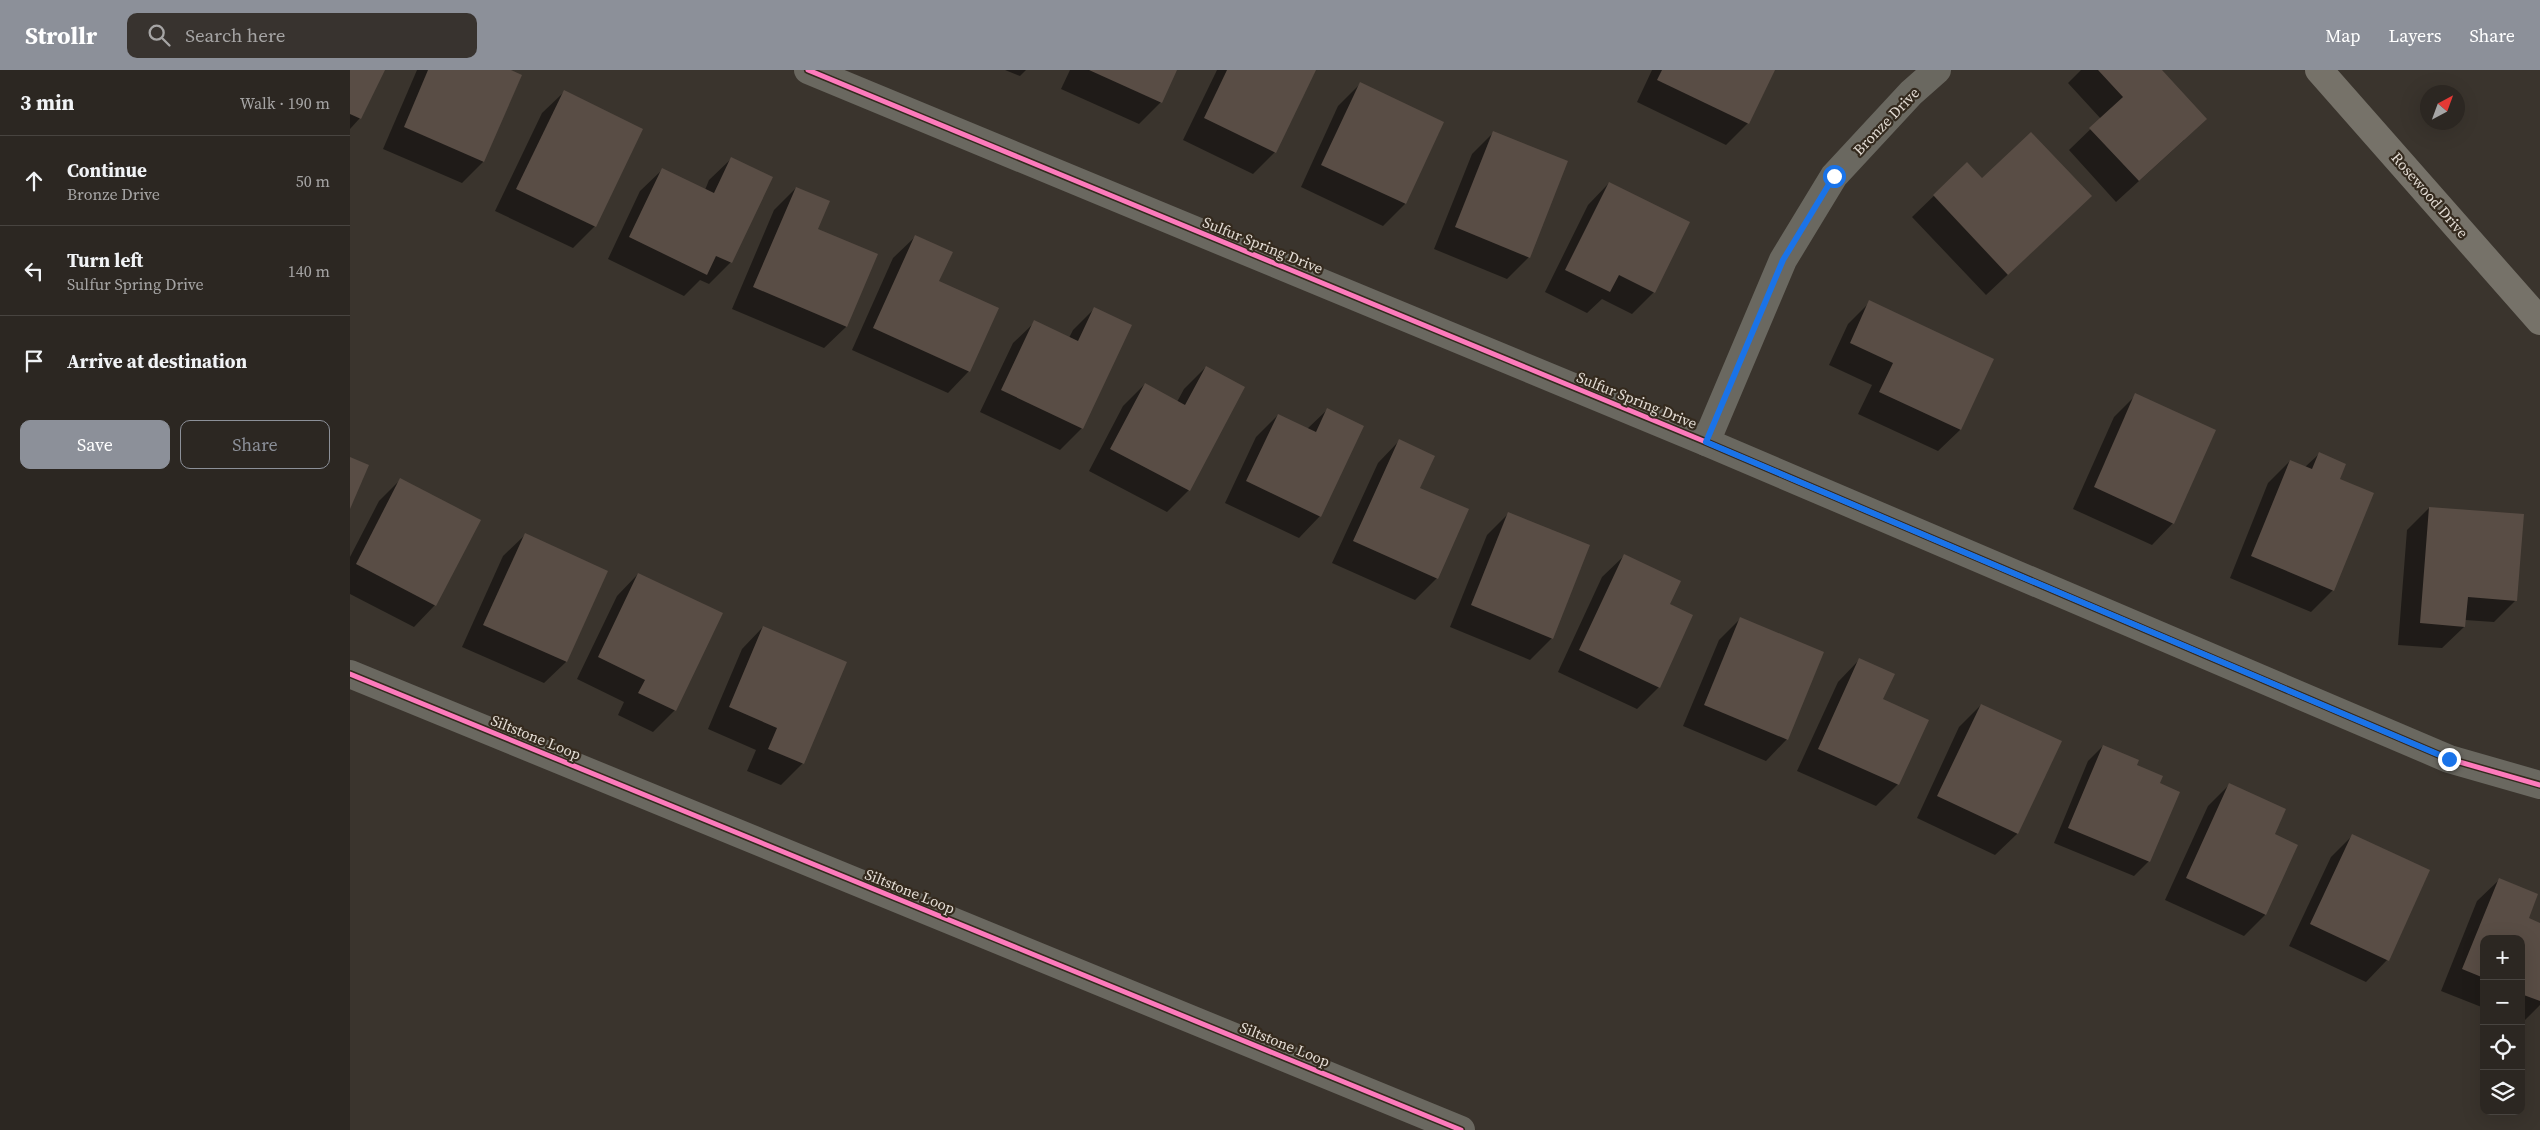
<!DOCTYPE html>
<meta charset="utf-8">
<style>
:root{--surface:#2c2722;--page:#38332f;--text:#f1f3f6;--muted:#a6a5a5;--line:#484440;--accent:#8c9099}
body{margin:0;font-family:"Source Serif 4",serif;background:var(--page);color:var(--text)}
.controls{position:absolute;right:15px;bottom:15px;display:grid;overflow:hidden;border-radius:10px;box-shadow:0 5px 20px #0002}
.controls button{width:45px;height:45px;display:grid;place-items:center;padding:0;border:0;border-bottom:1px solid var(--line);background:var(--surface);color:var(--text);font:25px sans-serif}
.compass{position:absolute;left:2070px;top:15px;width:45px;height:45px;border-radius:50%;background:var(--surface);box-shadow:0 5px 20px #0002;rotate:41deg}
.stop{position:absolute;width:15px;height:15px;margin:-11px;border:4px solid #1a73e8;border-radius:50%;background:#fff}
.stop.end{background:#1a73e8;border-color:#fff;box-shadow:0 1px 5px #0008}
.list{margin:0;padding:0;list-style:none}
h2{display:flex;justify-content:space-between;align-items:center;height:65px;margin:0;padding:0 20px;font-size:21px}
h2 small{font-size:16px;font-weight:400;color:var(--muted)}
.list li{display:grid;grid-template-columns:32px 1fr auto;gap:15px;align-items:center;box-sizing:border-box;height:90px;padding:0 20px;border-top:1px solid var(--line)}
.list b{display:block;font-size:19px;white-space:nowrap}
.list p{margin:0;font-size:16px;white-space:nowrap;color:var(--muted)}
.list em{font-size:16px;font-style:normal;color:var(--muted)}
.actions{display:flex;gap:10px;padding:15px 20px}
.actions a{flex:1;padding:11px 0;border:1px solid var(--accent);border-radius:10px;text-align:center;font-size:18px;color:var(--accent)}
.actions .main{background:var(--accent);color:#fff}
.icon{flex:none;width:28px;height:28px;fill:none;stroke:currentColor;stroke-width:2;stroke-linecap:round;stroke-linejoin:round}
.map{position:relative;flex:none;width:2190px;height:1060px;overflow:hidden}
header{display:flex;align-items:center;gap:30px;box-sizing:border-box;height:70px;padding:0 25px;background:var(--accent);color:#fff}
header strong{font-size:24px}
nav{display:flex;gap:28px;margin-inline-start:auto;font-size:18px}
.search{width:350px;height:45px;background:var(--page);display:flex;align-items:center;gap:12px;box-sizing:border-box;padding:0 18px;border-radius:10px;color:var(--muted);font-size:19px}
main{display:flex}
aside{flex:1;background:var(--surface)}
.map>svg:first-child{display:block}
</style>
<header>
<strong>Strollr</strong>
<div class="search"><svg class="icon" aria-label="search" viewBox="0 0 24 24"><circle cx="10" cy="10" r="6"/><path d="M15 15l6 6"/></svg>Search here</div>
<nav><a>Map</a><a>Layers</a><a>Share</a></nav>
</header>
<main>
<aside>
<h2>3 min<small>Walk · 190 m</small></h2>
<ul class="list">
<li><svg class="icon" aria-label="ahead" viewBox="0 0 24 24"><path d="M12 20V5M6 11l6-6 6 6"/></svg><div><b>Continue</b><p>Bronze Drive</p></div><em>50 m</em></li>
<li><svg class="icon" aria-label="left" viewBox="0 0 24 24"><path d="M17 20v-9H6M10 6l-5 5 5 5"/></svg><div><b>Turn left</b><p>Sulfur Spring Drive</p></div><em>140 m</em></li>
<li><svg class="icon" aria-label="arrive" viewBox="0 0 24 24"><path d="M6 21V4h12l-3 4 3 4H6"/></svg><div><b>Arrive at destination</b></div></li>
</ul>
<div class="actions"><a class="main">Save</a><a>Share</a></div>
</aside>
<div class="map">
<svg width="2190" height="1060" viewBox="0 0 2190 1060">
<rect width="100%" height="100%" fill="#3a342d"/>
<g fill="#0007">
<polygon points="0,0 34,0 10,48 0,59"/>
<polygon points="67,0 158,0 171,6 133,92 112,113 33,79"/>
<polygon points="655,0 676,0 670,6"/>
<polygon points="720,0 826,0 811,32 789,54 711,19"/>
<polygon points="867,0 964,0 925,82 903,104 833,70"/>
<polygon points="1302,0 1423,0 1398,53 1376,75 1287,32"/>
<polygon points="1731,0 1811,0 1834,70 1766,132 1719,80 1751,49 1718,13"/>
<polygon points="1010,14 1093,52 1055,134 1033,156 951,117 988,36"/>
<polygon points="214,22 245,156 223,178 145,141 192,43"/>
<polygon points="1144,62 1179,187 1157,209 1084,179 1122,84"/>
<polygon points="381,89 381,192 359,214 350,210 334,226 258,189 290,121 312,100 355,120 359,110"/>
<polygon points="1617,94 1632,110 1719,147 1636,225 1562,147"/>
<polygon points="1259,113 1304,222 1282,244 1252,229 1237,243 1195,222 1238,135"/>
<polygon points="446,118 466,160 526,185 496,257 474,278 382,239 424,140"/>
<polygon points="565,167 588,212 619,301 598,323 502,280 543,188"/>
<polygon points="1520,232 1643,290 1610,360 1588,381 1508,344 1522,315 1479,295 1498,254"/>
<polygon points="744,239 780,256 732,358 710,380 630,342 663,273 685,252 719,268 723,260"/>
<polygon points="856,297 839,420 817,442 739,401 773,336 795,314 827,332 834,319"/>
<polygon points="1786,325 1823,453 1802,475 1723,439 1764,347"/>
<polygon points="977,340 970,446 949,468 875,433 906,367 928,345 957,359"/>
<polygon points="1049,371 1069,419 1117,440 1087,508 1065,530 982,493 1028,393"/>
<polygon points="1969,384 1988,410 1983,520 1961,542 1880,508 1918,413 1940,391 1955,397"/>
<polygon points="50,410 85,535 64,557 0,524 0,487 29,431"/>
<polygon points="2079,438 2165,531 2144,552 2115,550 2114,557 2092,578 2048,575 2057,460"/>
<polygon points="1159,443 1202,568 1180,590 1100,557 1137,465"/>
<polygon points="175,465 256,501 216,592 194,613 112,577 153,486"/>
<polygon points="1274,486 1318,534 1309,617 1287,639 1208,602 1252,507"/>
<polygon points="288,504 325,640 303,662 268,645 274,632 227,609 267,526"/>
<polygon points="1390,549 1437,669 1416,691 1333,656 1369,570"/>
<polygon points="413,557 453,693 431,715 397,701 406,680 358,659 392,579"/>
<polygon points="1509,590 1548,714 1526,736 1447,701 1488,612"/>
<polygon points="1631,635 1710,672 1667,764 1645,785 1567,748 1609,657"/>
<polygon points="1753,676 1808,713 1799,791 1784,806 1704,773 1738,691"/>
<polygon points="1879,715 1923,765 1915,845 1894,866 1815,830 1858,736"/>
<polygon points="2003,765 2037,890 2016,912 1939,876 1981,787"/>
<polygon points="2149,810 2177,849 2190,854 2190,935 2171,954 2171,869 2134,869 2134,938 2091,921 2127,831"/>
</g>
<g fill="#594d45">
<polygon points="0,0 35,0 11,49 0,44"/>
<polygon points="78,0 161,0 172,5 134,92 54,57"/>
<polygon points="739,0 827,0 812,33"/>
<polygon points="877,0 966,0 926,83 854,48"/>
<polygon points="1312,0 1425,0 1399,54 1307,10"/>
<polygon points="1748,0 1812,0 1857,49 1789,111 1739,58 1773,27"/>
<polygon points="1010,12 1094,52 1056,134 971,95"/>
<polygon points="214,20 293,59 246,157 166,119"/>
<polygon points="1143,61 1218,91 1180,188 1105,157"/>
<polygon points="1681,62 1742,126 1658,205 1583,125 1617,92 1632,108"/>
<polygon points="381,87 423,107 382,193 366,186 357,205 279,167 312,98 364,123"/>
<polygon points="1259,112 1340,152 1305,223 1269,205 1260,222 1215,200"/>
<polygon points="446,117 480,131 468,159 528,184 497,257 403,217"/>
<polygon points="565,165 603,182 589,211 649,238 620,302 523,258"/>
<polygon points="1519,230 1644,289 1611,360 1529,322 1543,293 1500,273"/>
<polygon points="744,237 782,255 733,359 651,320 684,250 728,271"/>
<polygon points="856,296 895,317 840,421 760,379 795,313 835,335"/>
<polygon points="1785,323 1866,360 1824,454 1744,417"/>
<polygon points="977,338 1014,356 971,447 896,411 928,344 966,362"/>
<polygon points="1049,369 1085,386 1070,418 1119,439 1088,509 1003,471"/>
<polygon points="1969,382 1996,394 1990,409 2024,423 1984,521 1901,486 1940,390 1962,399"/>
<polygon points="0,387 19,395 0,439"/>
<polygon points="50,408 131,450 86,536 6,494"/>
<polygon points="2079,437 2174,444 2167,531 2118,527 2115,557 2070,553"/>
<polygon points="1158,442 1240,475 1203,569 1121,535"/>
<polygon points="175,463 258,501 217,592 133,555"/>
<polygon points="1274,484 1331,511 1320,534 1343,545 1310,618 1229,580"/>
<polygon points="288,503 373,543 326,641 288,623 295,610 248,587"/>
<polygon points="1390,547 1474,582 1438,670 1354,635"/>
<polygon points="413,556 497,592 454,694 418,679 427,658 379,637"/>
<polygon points="1509,588 1545,604 1533,629 1579,650 1549,715 1468,679"/>
<polygon points="1631,634 1712,671 1668,764 1587,726"/>
<polygon points="1753,675 1789,690 1787,695 1813,706 1810,713 1830,722 1800,792 1718,758"/>
<polygon points="1879,713 1936,739 1925,764 1948,775 1916,845 1836,808"/>
<polygon points="2002,764 2080,800 2039,891 1960,854"/>
<polygon points="2149,808 2188,824 2179,848 2190,853 2190,931 2171,924 2171,869 2134,869 2134,908 2112,899"/>
</g>
<g fill="none" stroke-linecap="round" stroke-linejoin="round">
<g stroke="#6a6860" stroke-width="28">
<polyline points="458,0 1356,372 2099,689 2190,715"/>
<polyline points="1356,372 1433,190 1484,106 1561,23 1587,0"/>
<polyline points="0,604 1111,1060"/>
</g>
<polyline stroke="#767269" stroke-width="28" points="1969,0 2190,251"/>
<defs>
<g id="cycleway">
<polyline points="458,0 1356,372 2099,689 2190,715"/>
<polyline points="0,604 1111,1060"/>
</g>
</defs>
<use href="#cycleway" stroke="#342a1e" stroke-width="8"/>
<use href="#cycleway" stroke="#fd7abc" stroke-width="5"/>
</g>
<g fill="none" stroke-linecap="round" stroke-linejoin="round">
<polyline stroke="#1a73e8" stroke-width="6" points="1484,106 1433,190 1356,372 2099,689"/>
</g>
<g text-anchor="middle" dominant-baseline="central" stroke-width="4.5" stroke-linejoin="round" paint-order="stroke">
<g font-size="15" fill="#e3dcd4" stroke="#342a1e">
<text transform="translate(1536 51) rotate(-46)">Bronze Drive</text>
<text transform="translate(2080 125) rotate(49)">Rosewood Drive</text>
<text transform="translate(913 175) rotate(22)">Sulfur Spring Drive</text>
<text transform="translate(1287 330) rotate(22)">Sulfur Spring Drive</text>
<text transform="translate(186 667) rotate(22)">Siltstone Loop</text>
<text transform="translate(560 821) rotate(22)">Siltstone Loop</text>
<text transform="translate(935 974) rotate(22)">Siltstone Loop</text>
</g>
</g>
</svg>
<div class="controls">
<button>+</button>
<button>−</button>
<button><svg class="icon" aria-label="locate" viewBox="0 0 24 24"><circle cx="12" cy="12" r="6"/><path d="M12 2v4M12 18v4M2 12h4M18 12h4"/></svg></button>
<button><svg class="icon" aria-label="layers" viewBox="0 0 24 24"><path d="M12 4l9 5-9 5-9-5zM3 14l9 5 9-5"/></svg></button>
</div>
<svg class="compass" viewBox="-18 -18 36 36"><path d="M0-13l5 13h-10z" fill="#e53935"/><path d="M0 13l5-13h-10z" fill="#a6a5a5"/></svg>
<div class="stop" style="left:1484px;top:106px"></div>
<div class="stop end" style="left:2099px;top:689px"></div>
</div>
</main>
